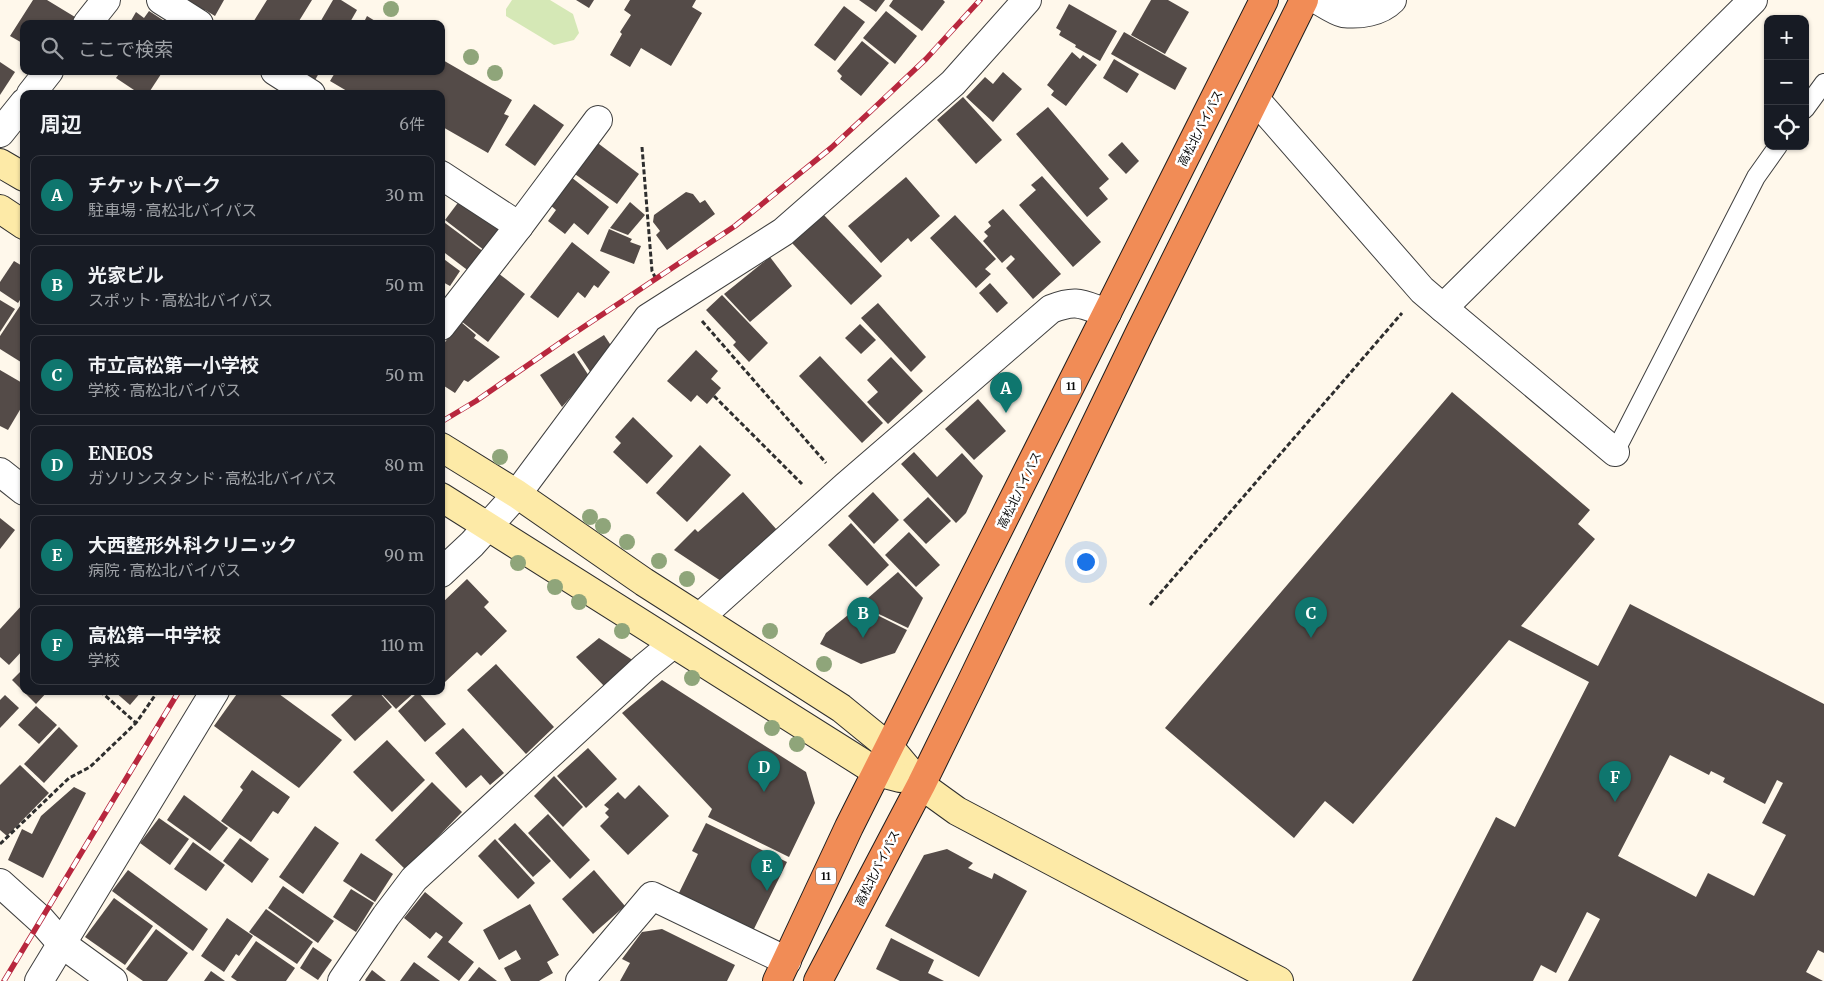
<!DOCTYPE html>
<html lang="ja">
<meta charset="utf-8">
<style>
:root{--surface:#171b24;--page:#20242c;--text:#f1f3f6;--muted:#9ea1a6;--line:#363941;--accent:#0f766e}
body{margin:0;font-family:Merriweather,"Noto Sans JP",serif;background:var(--page);color:var(--text)}
.controls{position:absolute;right:15px;top:15px;display:grid;overflow:hidden;border-radius:10px;box-shadow:0 1px 4px #0004}
.controls button{width:45px;height:45px;display:grid;place-items:center;padding:0;border:0;border-bottom:1px solid var(--line);background:var(--surface);color:var(--text);font:25px sans-serif}
.you{position:absolute;left:1085px;top:561px;width:18px;height:18px;margin:-12px;border:4px solid #fff;border-radius:50%;background:#1a73e8;box-shadow:0 0 0 8px #1a73e833}
.badge{display:grid;place-items:center;width:32px;height:32px;border-radius:50%;background:var(--accent);color:#fff;font-size:16px;font-weight:700}
.pin{position:absolute;translate:-50% -41px;filter:drop-shadow(0 1px 2px #0008)}
.pin::after{content:'';position:absolute;top:26px;width:18px;height:15px;background:inherit;clip-path:polygon(0 0,100% 0,50% 100%)}
.list{margin:0;padding:0;list-style:none}
h2{display:flex;justify-content:space-between;align-items:center;height:65px;margin:0;padding:0 20px;font-size:21px}
h2 small{font-size:16px;font-weight:400;color:var(--muted)}
.list li{display:grid;grid-template-columns:32px 1fr auto;gap:15px;align-items:center;box-sizing:border-box;height:80px;margin:0 10px 10px;padding:0 10px;border:1px solid var(--line);border-radius:10px}
.list b{display:block;font-size:19px;white-space:nowrap}
.list p{margin:0;font-size:16px;white-space:nowrap;color:var(--muted)}
.list em{font-size:16px;font-style:normal;color:var(--muted)}
.icon{flex:none;width:28px;height:28px;fill:none;stroke:currentColor;stroke-width:2;stroke-linecap:round;stroke-linejoin:round}
.map{position:relative;flex:none;width:1824px;height:981px;overflow:hidden}
.search{position:absolute;background:var(--surface);box-shadow:0 1px 4px #0004;left:20px;top:20px;width:425px;height:55px;display:flex;align-items:center;gap:12px;box-sizing:border-box;padding:0 18px;border-radius:10px;color:var(--muted);font-size:19px}
.panel{position:absolute;background:var(--surface);box-shadow:0 1px 4px #0004;left:20px;top:90px;width:425px;height:605px;border-radius:10px}
.map>svg:first-child{display:block}
</style>
<div class="map">
<svg width="1824" height="981" viewBox="0 0 1824 981">
<rect width="100%" height="100%" fill="#fff8eb"/>
<polygon fill="#d5e8b6" points="512,0 550,0 573,14 579,33 574,40 554,45 506,16 506,9"/>
<g fill="#544b48" fill-rule="evenodd">
<polygon points="33,0 47,0 75,17 70,24 24,24 24,44 10,36"/>
<polygon points="180,0 224,0 215,16 205,10 202,14"/>
<polygon points="267,0 312,0 299,21 304,24 252,24"/>
<polygon points="333,0 341,0 357,10 349,24 319,24"/>
<polygon points="576,0 594,0 589,8"/>
<polygon points="630,0 696,0 692,7 702,13 671,66 641,48 630,67 610,55 622,34 620,32 631,15 624,10"/>
<polygon points="859,0 885,0 876,12"/>
<polygon points="893,0 943,0 945,2 922,31 889,6"/>
<polygon points="1151,0 1168,0 1189,12 1165,54 1131,35"/>
<polygon points="1069,4 1117,31 1100,61 1075,47 1076,45 1059,35 1061,31 1056,28"/>
<polygon points="844,6 865,22 835,61 814,45"/>
<polygon points="149,11 169,24 129,24 136,12 144,18"/>
<polygon points="886,11 917,36 895,64 863,38"/>
<polygon points="367,16 380,24 363,24"/>
<polygon points="1124,32 1187,68 1175,90 1111,54"/>
<polygon points="862,41 889,63 861,96 840,79 842,76 837,71"/>
<polygon points="1072,52 1080,59 1083,55 1097,65 1066,106 1051,95 1054,91 1047,85"/>
<polygon points="441,59 512,100 504,114 509,116 488,153 441,126 441,94 352,94 330,81 336,71 441,71"/>
<polygon points="1114,59 1139,74 1127,93 1103,78"/>
<polygon points="0,62 15,72 0,95"/>
<polygon points="121,71 163,71 148,94 140,94 116,78"/>
<polygon points="290,71 320,71 313,84"/>
<polygon points="1003,72 1022,89 993,122 966,97 985,77 993,84"/>
<polygon points="963,97 1002,140 976,164 937,120"/>
<polygon points="534,104 564,125 535,166 505,145"/>
<polygon points="1048,107 1109,179 1099,188 1108,199 1087,217 1016,134"/>
<polygon points="595,141 639,174 617,204 572,172"/>
<polygon points="1122,142 1139,161 1126,174 1108,155"/>
<polygon points="1042,176 1101,242 1073,267 1019,205 1036,190 1031,185"/>
<polygon points="571,177 609,207 588,235 574,223 565,234 548,221 556,210 550,205"/>
<polygon points="906,177 940,216 911,242 908,238 881,263 848,226"/>
<polygon points="686,192 693,194 700,203 705,200 715,214 667,250 656,235 660,231 653,222 654,215"/>
<polygon points="460,200 499,229 484,250 445,220"/>
<polygon points="630,202 645,215 628,235 610,228"/>
<polygon points="1003,209 1061,274 1033,299 1006,268 1015,259 1011,255 1002,263 983,241 988,236 984,232 991,226 988,222"/>
<polygon points="822,213 882,276 851,305 792,243"/>
<polygon points="955,215 996,259 985,269 991,274 976,288 930,238"/>
<polygon points="441,220 484,252 470,272 441,250"/>
<polygon points="609,229 632,239 630,242 641,246 634,264 600,251"/>
<polygon points="572,242 610,272 598,288 594,285 585,298 578,292 558,318 530,297"/>
<polygon points="441,257 460,271 450,286 441,281"/>
<polygon points="770,257 792,286 750,322 724,294"/>
<polygon points="14,261 24,267 24,294 18,303 0,291 0,282"/>
<polygon points="498,273 525,294 488,342 461,321"/>
<polygon points="990,283 1008,303 997,313 979,293"/>
<polygon points="722,295 768,343 749,362 733,345 736,342 706,310"/>
<polygon points="0,300 15,309 0,332"/>
<polygon points="24,300 24,364 0,349 0,336"/>
<polygon points="878,303 926,357 911,372 861,318"/>
<polygon points="461,322 476,335 474,338 500,357 468,382 464,380 455,393 441,384 441,379 444,375 441,373 441,347"/>
<polygon points="860,324 876,340 861,354 845,338"/>
<polygon points="604,335 612,347 591,373 577,352"/>
<polygon points="696,350 718,371 711,379 721,388 707,404 697,395 691,402 667,381"/>
<polygon points="574,353 589,376 562,407 540,375"/>
<polygon points="820,356 883,423 862,443 799,376"/>
<polygon points="891,357 923,391 888,424 867,402 878,392 867,380"/>
<polygon points="0,370 24,384 24,403 8,430 0,426"/>
<path d="M1452 392 1590 510 1578 524 1595 539 1521 626 1598 666 1630 604 1824 704V953L1818 950 1806 972 1823 981H1568L1600 919 1587 912 1556 973 1541 965 1533 981H1412L1496 817 1515 827 1589 682 1509 640 1353 824 1325 801 1294 838 1165 728ZM1670 755 1709 775 1711 771 1725 778 1723 782 1765 804 1777 780 1783 783 1762 823 1786 835 1754 896 1708 873 1696 897 1618 856Z"/>
<polygon points="978,399 1006,431 974,460 945,429"/>
<polygon points="633,417 673,456 647,484 613,452 621,443 615,437"/>
<polygon points="700,445 731,475 687,522 656,493"/>
<polygon points="914,452 937,477 962,453 983,476 966,513 956,523 901,464"/>
<polygon points="743,492 777,530 721,581 674,550 695,529 698,532"/>
<polygon points="873,492 899,520 874,544 848,516"/>
<polygon points="928,497 951,521 926,544 903,520"/>
<polygon points="0,518 15,530 0,549"/>
<polygon points="851,523 889,565 867,586 828,545"/>
<polygon points="909,532 940,565 916,587 885,555"/>
<polygon points="898,572 923,598 908,628 860,605"/>
<polygon points="467,579 489,602 484,607 507,631 481,656 477,652 445,682 441,678 441,604"/>
<polygon points="24,603 24,649 9,665 0,657 0,629"/>
<polygon points="859,606 907,630 895,653 861,664 820,644 826,633"/>
<polygon points="599,638 634,661 606,688 576,657"/>
<polygon points="496,664 554,727 526,754 467,690"/>
<polygon points="24,668 24,691 48,691 36,704 12,680"/>
<polygon points="662,680 806,772 815,803 789,857 708,817 712,809 622,713"/>
<polygon points="114,691 142,691 130,705"/>
<polygon points="239,691 275,691 342,740 299,788 214,726"/>
<polygon points="357,691 378,691 392,707 355,741 331,715"/>
<polygon points="379,691 416,691 396,709"/>
<polygon points="418,692 446,724 425,742 398,711"/>
<polygon points="5,695 19,708 0,728 0,700"/>
<polygon points="36,706 57,725 39,744 18,725"/>
<polygon points="59,727 78,746 44,783 24,764"/>
<polygon points="463,728 504,773 490,785 481,775 466,788 435,753"/>
<polygon points="387,740 425,780 392,812 353,772"/>
<polygon points="588,748 617,779 586,808 557,776"/>
<polygon points="20,765 49,793 7,836 0,830 0,785"/>
<polygon points="252,770 290,797 278,814 273,811 251,842 221,821 243,790 240,787"/>
<polygon points="554,776 583,807 563,827 534,796"/>
<polygon points="432,782 462,812 406,870 375,840"/>
<polygon points="639,785 669,816 628,855 600,826 609,817 605,813 609,809 604,805 618,792 625,799"/>
<polygon points="74,787 86,793 43,878 8,860 22,829 32,834 41,816"/>
<polygon points="184,795 228,828 210,851 167,820"/>
<polygon points="548,814 590,860 570,879 528,833"/>
<polygon points="159,818 189,839 170,865 140,843"/>
<polygon points="515,823 551,861 533,877 498,839"/>
<polygon points="706,823 787,862 750,937 675,901 698,854 692,851"/>
<polygon points="315,826 339,843 303,894 279,877"/>
<polygon points="240,838 269,859 252,883 223,861"/>
<polygon points="495,839 535,883 518,899 478,856"/>
<polygon points="193,842 225,865 206,891 174,869"/>
<polygon points="947,849 973,863 968,868 992,879 994,873 1027,891 979,977 885,926 924,855"/>
<polygon points="361,853 393,874 375,902 343,881"/>
<polygon points="128,870 208,929 193,951 112,891"/>
<polygon points="594,870 625,906 593,934 562,899"/>
<polygon points="283,886 334,921 318,943 268,908"/>
<polygon points="351,889 374,903 356,932 333,917"/>
<polygon points="425,892 463,923 448,942 474,962 459,981 427,957 443,937 436,932 430,939 404,918"/>
<polygon points="114,898 153,926 125,965 85,937"/>
<polygon points="530,904 559,955 547,962 553,973 539,981 511,981 504,968 521,959 516,950 499,960 483,930"/>
<polygon points="266,909 313,942 297,964 249,932"/>
<polygon points="227,918 253,936 239,956 236,954 224,972 201,956"/>
<polygon points="156,929 188,953 167,981 143,981 126,969"/>
<polygon points="662,929 735,965 727,981 620,981 630,963 622,959 642,932"/>
<polygon points="891,938 934,960 928,973 944,981 900,981 876,969"/>
<polygon points="256,941 295,968 286,981 237,981 231,977"/>
<polygon points="313,947 332,960 318,980 300,968"/>
<polygon points="414,962 440,981 400,981"/>
<polygon points="479,967 497,981 468,981"/>
<polygon points="372,970 386,981 366,981 365,980"/>
<polygon points="211,971 225,981 204,981"/>
</g>
<g fill="none" stroke-linecap="round" stroke-linejoin="round">
<defs>
<g id="lane">
<polyline points="1805,109 1824,83"/>
<polyline points="1615,452 1756,177 1778,146"/>
</g>
<g id="street">
<polyline points="161,0 199,24"/>
<path d="M1318 0C1325 4 1335 11 1343 13 1360 15 1380 12 1392 0"/>
<polyline points="87,24 106,0"/>
<polyline points="275,71 311,94"/>
<polyline points="31,94 49,71"/>
<polyline points="1256,100 1422,290 1443,308 1753,0"/>
<polyline points="0,133 24,103"/>
<polyline points="441,175 519,226"/>
<polyline points="1443,308 1615,452"/>
<polyline points="441,326 519,226 598,120"/>
<polyline points="0,472 24,491"/>
<polyline points="441,573 472,544 517,494 648,318 783,232 953,83 1027,0"/>
<path d="M700 617 846 486 1051 309C1077 299 1081 304 1107 313"/>
<polyline points="0,883 41,920 62,944 113,981"/>
<polyline points="39,981 215,691"/>
<polyline points="342,981 386,916 414,879 645,667 673,644"/>
<polyline points="580,981 652,896 787,961"/>
</g>
<g id="secondary">
<polyline points="0,163 24,177"/>
<polyline points="0,209 24,225"/>
<polyline points="441,447 517,494 644,582 841,708 890,748 921,785 957,811 1279,981"/>
<polyline points="441,497 877,772 900,778"/>
</g>
<g id="highway">
<polyline points="777,981 849,827 1264,0"/>
<polyline points="818,981 921,785 971,683 1140,332 1304,0"/>
</g>
</defs>
<use href="#lane" stroke="#3f3f3f" stroke-width="20"/>
<use href="#street" stroke="#3f3f3f" stroke-width="30"/>
<use href="#secondary" stroke="#2e2e2e" stroke-width="30"/>
<use href="#highway" stroke="#1d1d1d" stroke-width="30"/>
<g stroke="#2e2e2e" stroke-width="3" stroke-dasharray="5 2.5" stroke-linecap="butt">
<polyline points="642,147 652,271 655,277"/>
<polyline points="702,321 826,463"/>
<polyline points="714,396 802,484"/>
<polyline points="1150,605 1402,313"/>
<polyline points="100,691 136,723"/>
<polyline points="0,844 69,778 90,767 136,723 158,691"/>
</g>
<use href="#lane" stroke="#fff" stroke-width="18"/>
<use href="#street" stroke="#fff" stroke-width="28"/>
<use href="#secondary" stroke="#fdeaa7" stroke-width="28"/>
<use href="#highway" stroke="#f18c56" stroke-width="28"/>
<defs>
<g id="rail">
<polyline points="441,422 476,401 567,338 735,226 831,148 872,110 926,59 980,0"/>
<polyline points="4,981 179,691"/>
</g>
</defs>
<use href="#rail" stroke="#b8273e" stroke-width="5.5"/>
<use href="#rail" stroke="#fff" stroke-width="4" stroke-dasharray="11" stroke-linecap="butt"/>
</g>
<g fill="#8fa57a">
<circle cx="391" cy="9" r="8"/>
<circle cx="471" cy="57" r="8"/>
<circle cx="495" cy="73" r="8"/>
<circle cx="500" cy="457" r="8"/>
<circle cx="590" cy="517" r="8"/>
<circle cx="603" cy="526" r="8"/>
<circle cx="627" cy="542" r="8"/>
<circle cx="659" cy="561" r="8"/>
<circle cx="518" cy="563" r="8"/>
<circle cx="687" cy="579" r="8"/>
<circle cx="555" cy="587" r="8"/>
<circle cx="579" cy="602" r="8"/>
<circle cx="622" cy="631" r="8"/>
<circle cx="770" cy="631" r="8"/>
<circle cx="824" cy="664" r="8"/>
<circle cx="692" cy="678" r="8"/>
<circle cx="772" cy="728" r="8"/>
<circle cx="797" cy="744" r="8"/>
</g>
<g text-anchor="middle" dominant-baseline="central" stroke-width="5" stroke-linejoin="round" paint-order="stroke">
<g fill="#fff" stroke="#555" stroke-width="1">
<rect x="1061" y="377.5" width="20" height="17" rx="4"/>
<rect x="816" y="867.5" width="20" height="17" rx="4"/>
</g>
<g font-size="11" font-weight="bold" fill="#0c0c0c">
<text x="1071" y="386">11</text>
<text x="826" y="876">11</text>
</g>
<g font-size="12" fill="#0c0c0c" stroke="#fff">
<text transform="translate(1200 128) rotate(-63)">高松北バイパス</text>
<text transform="translate(1019 490) rotate(-64)">高松北バイパス</text>
<text transform="translate(877 868) rotate(-63)">高松北バイパス</text>
</g>
</g>
</svg>
<div class="controls">
<button>+</button>
<button>−</button>
<button><svg class="icon" aria-label="locate" viewBox="0 0 24 24"><circle cx="12" cy="12" r="6"/><path d="M12 2v4M12 18v4M2 12h4M18 12h4"/></svg></button>
</div>
<div class="you"></div>
<div class="pin badge" style="left:1006px;top:413px">A</div>
<div class="pin badge" style="left:863px;top:638px">B</div>
<div class="pin badge" style="left:1311px;top:638px">C</div>
<div class="pin badge" style="left:764px;top:792px">D</div>
<div class="pin badge" style="left:767px;top:891px">E</div>
<div class="pin badge" style="left:1615px;top:802px">F</div>
<div class="search"><svg class="icon" aria-label="search" viewBox="0 0 24 24"><circle cx="10" cy="10" r="6"/><path d="M15 15l6 6"/></svg>ここで検索</div>
<section class="panel">
<h2>周辺<small>6件</small></h2>
<ul class="list">
<li><span class="badge">A</span><div><b>チケットパーク</b><p>駐車場 · 高松北バイパス</p></div><em>30 m</em></li>
<li><span class="badge">B</span><div><b>光家ビル</b><p>スポット · 高松北バイパス</p></div><em>50 m</em></li>
<li><span class="badge">C</span><div><b>市立高松第一小学校</b><p>学校 · 高松北バイパス</p></div><em>50 m</em></li>
<li><span class="badge">D</span><div><b>ENEOS</b><p>ガソリンスタンド · 高松北バイパス</p></div><em>80 m</em></li>
<li><span class="badge">E</span><div><b>大西整形外科クリニック</b><p>病院 · 高松北バイパス</p></div><em>90 m</em></li>
<li><span class="badge">F</span><div><b>高松第一中学校</b><p>学校</p></div><em>110 m</em></li>
</ul>
</section>
</div>
